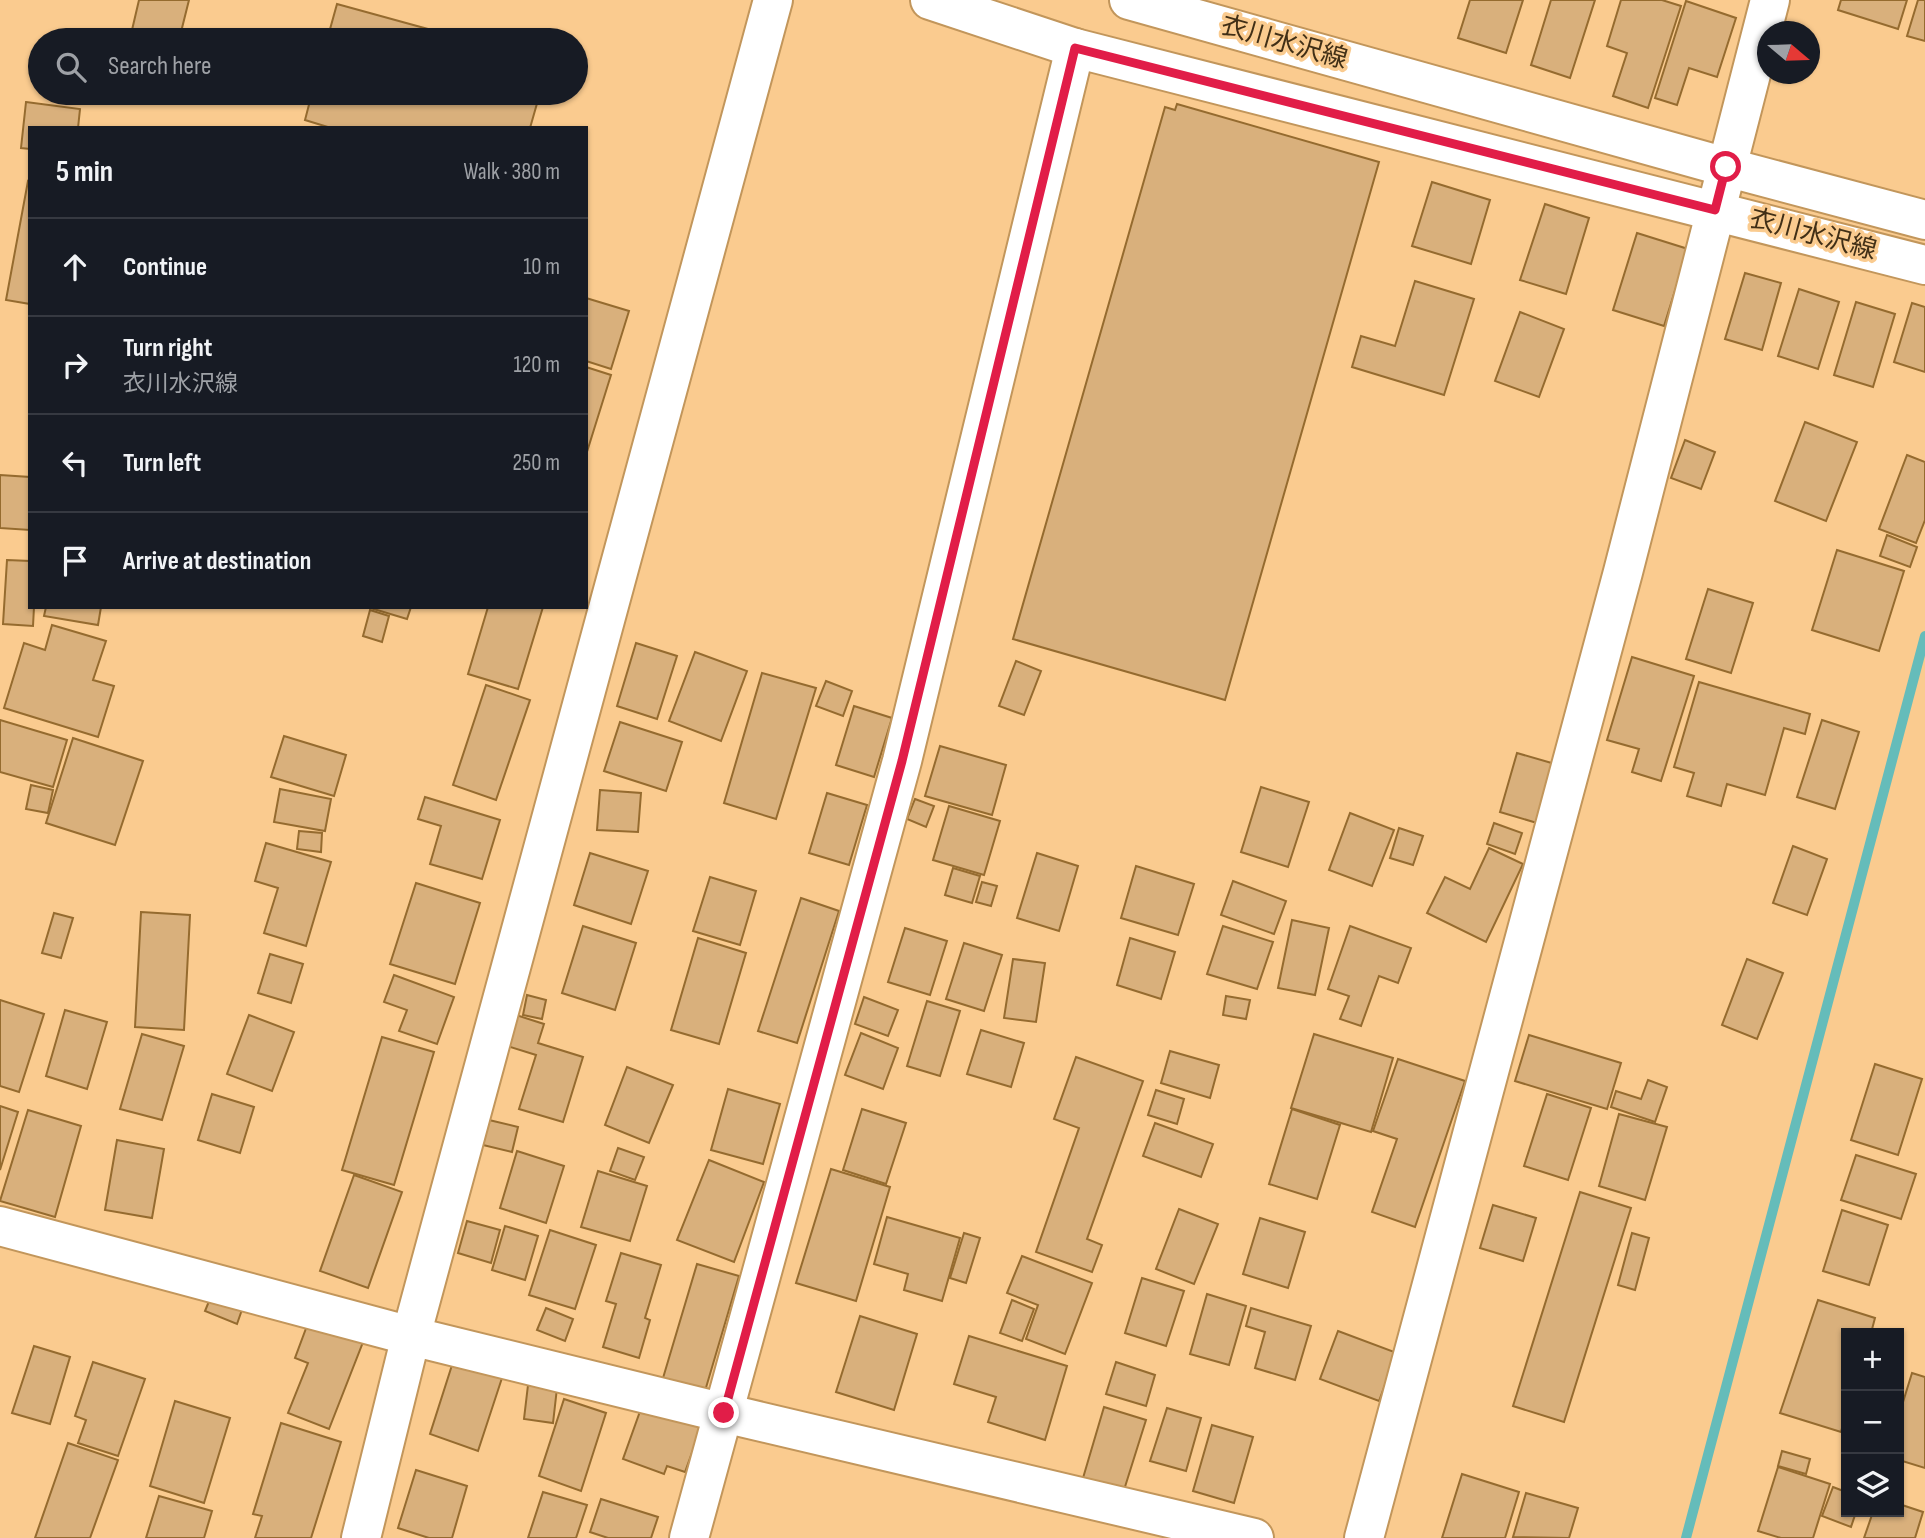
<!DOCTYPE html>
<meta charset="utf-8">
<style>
:root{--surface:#171b24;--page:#242831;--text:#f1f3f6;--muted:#9ea1a6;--line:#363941}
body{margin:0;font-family:"Sofia Sans Condensed","Noto Sans JP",sans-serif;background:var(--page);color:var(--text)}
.controls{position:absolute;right:21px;bottom:21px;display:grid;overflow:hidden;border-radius:0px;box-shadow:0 2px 5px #0004}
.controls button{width:63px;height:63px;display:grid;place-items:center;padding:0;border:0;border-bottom:2px solid var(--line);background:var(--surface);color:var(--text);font:35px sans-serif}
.compass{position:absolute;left:1757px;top:21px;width:63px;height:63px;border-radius:50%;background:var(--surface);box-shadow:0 2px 5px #0004;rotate:109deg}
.stop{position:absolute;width:21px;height:21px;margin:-16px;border:5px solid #e11d48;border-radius:50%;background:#fff}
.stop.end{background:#e11d48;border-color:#fff;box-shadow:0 2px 7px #0008}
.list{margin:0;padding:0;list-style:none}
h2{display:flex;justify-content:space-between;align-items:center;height:91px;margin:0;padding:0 28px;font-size:30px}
h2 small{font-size:23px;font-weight:400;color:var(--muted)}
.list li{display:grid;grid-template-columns:46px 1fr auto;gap:21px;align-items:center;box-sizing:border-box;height:98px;padding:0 28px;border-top:2px solid var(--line)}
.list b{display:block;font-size:26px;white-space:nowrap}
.list p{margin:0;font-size:23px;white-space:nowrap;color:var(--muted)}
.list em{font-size:23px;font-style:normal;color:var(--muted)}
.icon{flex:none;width:38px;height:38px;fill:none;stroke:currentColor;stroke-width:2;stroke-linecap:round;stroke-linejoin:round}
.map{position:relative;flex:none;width:1925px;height:1538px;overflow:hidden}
.search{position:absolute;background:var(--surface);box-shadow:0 2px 5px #0004;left:28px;top:28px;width:560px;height:77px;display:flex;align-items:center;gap:18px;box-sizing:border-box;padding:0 24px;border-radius:38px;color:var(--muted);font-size:26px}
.panel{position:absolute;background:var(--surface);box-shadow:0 2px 5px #0004;left:28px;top:126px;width:560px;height:483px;border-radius:0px}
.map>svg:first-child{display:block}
</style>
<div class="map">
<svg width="1925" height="1538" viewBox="0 0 1925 1538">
<rect width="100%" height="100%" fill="#facb8f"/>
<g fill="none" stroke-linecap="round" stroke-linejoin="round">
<polyline stroke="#65bcba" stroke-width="10" points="1686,1538 1925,636"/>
</g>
<g fill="#d9b07c" stroke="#956b2f" stroke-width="2">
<polygon points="139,0 189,0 179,40 132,30"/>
<polygon points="1470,0 1523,0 1506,53 1458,38"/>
<polygon points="1551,0 1595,0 1570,78 1531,65"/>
<polygon points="1621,0 1662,0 1681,6 1648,108 1613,96 1627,53 1607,46"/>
<polygon points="1841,0 1907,0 1898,29 1838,10"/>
<polygon points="1918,0 1925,0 1925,41 1907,36"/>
<polygon points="1686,1 1736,18 1717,77 1689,68 1677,105 1655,98"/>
<polygon points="337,4 468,40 327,40"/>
<polygon points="312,93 540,93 530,128 331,128 305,120"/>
<polygon points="26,102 80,109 78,128 30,128 30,149 21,148"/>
<polygon points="1177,104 1379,162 1225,700 1013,639 1165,107 1175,110"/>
<polygon points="28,181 30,182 30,304 6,300"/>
<polygon points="1432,182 1490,200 1471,264 1412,246"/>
<polygon points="1545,204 1589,218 1566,294 1520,280"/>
<polygon points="1637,233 1688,249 1664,326 1613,310"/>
<polygon points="1745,273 1781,283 1762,350 1725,339"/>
<polygon points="1415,281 1474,299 1444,395 1352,367 1361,336 1395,346"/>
<polygon points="1799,289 1839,302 1818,369 1778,356"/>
<polygon points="586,298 629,311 611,369 586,361"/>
<polygon points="1856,302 1895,314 1873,387 1834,375"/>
<polygon points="1912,303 1925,307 1925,372 1894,362"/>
<polygon points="1520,312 1564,329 1539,397 1495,381"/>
<polygon points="586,367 611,375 586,455"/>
<polygon points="1805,422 1857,442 1826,521 1775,501"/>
<polygon points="1685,440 1715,452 1701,489 1671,478"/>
<polygon points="1907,455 1925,462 1925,520 1916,543 1879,529"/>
<polygon points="0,475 30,477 30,530 0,528"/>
<polygon points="1887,535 1917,547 1910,567 1880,556"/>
<polygon points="1837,550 1904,571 1879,651 1812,630"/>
<polygon points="7,560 30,561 30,607 34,607 33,626 3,624"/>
<polygon points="1708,589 1753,603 1731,673 1686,659"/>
<polygon points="46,607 101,607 98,625 44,616"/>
<polygon points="367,607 411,607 407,619"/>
<polygon points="488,607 543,607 518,689 468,674"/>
<polygon points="370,610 389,616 382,642 363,636"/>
<polygon points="52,625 106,641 93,680 114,686 98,737 4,708 24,643 45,650"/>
<polygon points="636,643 677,656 657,719 617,706"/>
<polygon points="695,652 747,671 721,741 669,721"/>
<polygon points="1632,657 1694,676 1661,781 1632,772 1639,749 1607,740"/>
<polygon points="1016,661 1041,671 1024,715 999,706"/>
<polygon points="762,673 816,688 776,819 724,803"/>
<polygon points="826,681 852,691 843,716 816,706"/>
<polygon points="1699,682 1810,714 1805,734 1784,728 1765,795 1727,784 1721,806 1687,796 1694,773 1674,767"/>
<polygon points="486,685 530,700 496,800 453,785"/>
<polygon points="854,706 892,718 874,777 836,765"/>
<polygon points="0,720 67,740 53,787 0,772"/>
<polygon points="1822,720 1859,732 1835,809 1797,797"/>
<polygon points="620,722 682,742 666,791 604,771"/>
<polygon points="284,736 346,755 334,796 271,777"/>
<polygon points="73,738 143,761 115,845 46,823"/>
<polygon points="940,746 1006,765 992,815 925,796"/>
<polygon points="1517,753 1555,764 1537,823 1500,812"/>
<polygon points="31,785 53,790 48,813 26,809"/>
<polygon points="1261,787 1309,802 1288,867 1241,852"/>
<polygon points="280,789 331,799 325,831 274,822"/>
<polygon points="600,790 641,793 638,832 597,830"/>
<polygon points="827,793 867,805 849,865 809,853"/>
<polygon points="425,797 500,820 482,879 430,864 441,826 418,819"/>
<polygon points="915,799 934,806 926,827 907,819"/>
<polygon points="949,806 1000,821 984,875 933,860"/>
<polygon points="1350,813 1394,830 1372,886 1329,870"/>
<polygon points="1494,823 1522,833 1515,854 1487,844"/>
<polygon points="1399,828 1423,836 1413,865 1390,858"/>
<polygon points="299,831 322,833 321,852 297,849"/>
<polygon points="266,843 331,862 306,946 264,933 278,888 255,881"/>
<polygon points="1793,846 1827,859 1807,915 1773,903"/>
<polygon points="1489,848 1523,864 1486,942 1427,913 1445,877 1470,889"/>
<polygon points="590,853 648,871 631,924 574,905"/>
<polygon points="1037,853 1078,866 1059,931 1017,918"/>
<polygon points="1136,866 1194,884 1178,935 1121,918"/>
<polygon points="953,868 980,876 972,903 945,895"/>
<polygon points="710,877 756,891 740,945 693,931"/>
<polygon points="1233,881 1286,901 1274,934 1221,915"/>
<polygon points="982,882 997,886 991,906 976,902"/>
<polygon points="416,883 480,903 455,984 390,964"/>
<polygon points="801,898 839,911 797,1043 758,1031"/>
<polygon points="141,912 190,915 184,1030 135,1027"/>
<polygon points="54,913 73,918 61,958 42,953"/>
<polygon points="1292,920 1329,928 1315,995 1278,988"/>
<polygon points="583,926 636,943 615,1010 562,993"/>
<polygon points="1223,926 1273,942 1257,989 1207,974"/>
<polygon points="1350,926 1411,948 1398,983 1379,976 1361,1026 1340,1019 1349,996 1328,989"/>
<polygon points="905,928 947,941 930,995 888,982"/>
<polygon points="698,938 746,953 719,1044 671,1030"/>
<polygon points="1130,938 1175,952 1161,999 1117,985"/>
<polygon points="964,943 1002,955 984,1011 946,999"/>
<polygon points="270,954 303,964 291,1003 258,993"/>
<polygon points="1013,959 1045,963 1036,1022 1004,1018"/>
<polygon points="1747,959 1783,973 1757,1039 1722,1025"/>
<polygon points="394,975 454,997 437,1044 399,1031 407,1010 384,1002"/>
<polygon points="527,995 546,1000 542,1019 523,1015"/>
<polygon points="1226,996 1250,1000 1246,1019 1223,1015"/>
<polygon points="864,997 898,1010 888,1036 855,1024"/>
<polygon points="0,1000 44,1014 19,1092 0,1086"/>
<polygon points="927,1001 960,1011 940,1076 907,1066"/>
<polygon points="65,1010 107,1022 87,1089 46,1076"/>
<polygon points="249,1015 294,1032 272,1091 227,1074"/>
<polygon points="516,1015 544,1024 538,1043 583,1057 563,1122 519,1109 536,1055 507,1046"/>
<polygon points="981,1030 1024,1043 1011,1087 967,1074"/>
<polygon points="861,1033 898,1048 883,1089 845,1075"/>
<polygon points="142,1034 184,1046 162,1120 120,1109"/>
<polygon points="1314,1034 1393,1058 1371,1132 1291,1108"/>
<polygon points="1529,1035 1621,1063 1607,1109 1515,1081"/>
<polygon points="382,1037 434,1052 394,1185 342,1170"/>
<polygon points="1170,1051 1219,1065 1210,1098 1161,1083"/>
<polygon points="1076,1057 1143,1081 1087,1239 1102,1245 1092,1272 1036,1252 1079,1128 1054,1119"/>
<polygon points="1398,1059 1465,1081 1415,1227 1372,1212 1397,1139 1373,1131"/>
<polygon points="1875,1064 1922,1079 1898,1155 1851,1140"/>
<polygon points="627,1067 673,1085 649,1143 605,1125"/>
<polygon points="1648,1080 1667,1087 1655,1122 1611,1107 1616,1091 1641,1099"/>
<polygon points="728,1089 780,1104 763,1164 711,1150"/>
<polygon points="1156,1090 1184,1099 1177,1124 1148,1115"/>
<polygon points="212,1094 254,1107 240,1153 198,1140"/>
<polygon points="1547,1094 1591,1108 1568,1180 1524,1166"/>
<polygon points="0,1106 18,1112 0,1170"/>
<polygon points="862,1109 906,1123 886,1184 843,1170"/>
<polygon points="1292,1109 1340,1125 1317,1199 1269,1184"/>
<polygon points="28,1110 81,1126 55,1217 0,1201"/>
<polygon points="1619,1114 1667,1127 1645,1200 1599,1186"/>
<polygon points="489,1120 518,1127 512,1152 483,1145"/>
<polygon points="1155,1123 1213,1144 1201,1177 1143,1156"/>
<polygon points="117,1140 164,1149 152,1218 105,1210"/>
<polygon points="618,1148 644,1157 635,1180 610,1171"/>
<polygon points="517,1151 564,1166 546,1223 500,1208"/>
<polygon points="1856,1155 1916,1174 1901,1219 1841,1200"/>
<polygon points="709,1160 764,1182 734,1262 677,1240"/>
<polygon points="831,1169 890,1187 856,1301 796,1283"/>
<polygon points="598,1171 647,1186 630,1241 581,1227"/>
<polygon points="354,1175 402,1192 368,1288 320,1271"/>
<polygon points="1580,1192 1631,1208 1564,1422 1513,1406"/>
<polygon points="1493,1205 1536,1218 1523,1261 1480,1248"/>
<polygon points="1179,1209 1218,1224 1194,1284 1156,1269"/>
<polygon points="1842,1210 1888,1225 1869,1285 1823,1271"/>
<polygon points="887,1217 960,1238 942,1301 904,1290 908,1274 874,1264"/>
<polygon points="1260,1218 1305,1232 1288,1288 1243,1274"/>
<polygon points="467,1221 500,1230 491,1263 458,1253"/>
<polygon points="505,1226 538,1236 525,1280 492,1270"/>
<polygon points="550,1230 596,1245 575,1309 529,1295"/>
<polygon points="964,1233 980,1238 966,1283 950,1278"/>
<polygon points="1632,1233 1649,1238 1635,1290 1618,1285"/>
<polygon points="621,1253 661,1265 645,1318 650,1320 639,1358 603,1347 616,1304 606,1301"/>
<polygon points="1022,1256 1092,1283 1065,1354 1026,1339 1038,1305 1007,1293"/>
<polygon points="697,1264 739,1276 705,1391 663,1378"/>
<polygon points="1142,1278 1184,1291 1166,1346 1125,1333"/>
<polygon points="214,1289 245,1301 237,1324 205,1311"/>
<polygon points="1207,1294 1246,1306 1229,1365 1190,1354"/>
<polygon points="1012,1300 1034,1309 1022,1341 1000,1333"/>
<polygon points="1818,1300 1875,1318 1871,1333 1846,1333 1846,1413 1841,1432 1780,1413"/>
<polygon points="546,1308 573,1319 565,1341 537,1330"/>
<polygon points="1251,1308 1311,1326 1295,1380 1255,1368 1265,1332 1246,1326"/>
<polygon points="311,1315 365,1337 329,1429 288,1413 308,1363 295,1358"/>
<polygon points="860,1316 917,1334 894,1410 836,1392"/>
<polygon points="1338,1331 1397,1353 1379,1401 1320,1379"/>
<polygon points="969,1336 1067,1366 1045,1440 988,1422 996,1397 954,1384"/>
<polygon points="34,1346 70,1357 50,1424 12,1413"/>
<polygon points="93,1362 145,1379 118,1456 78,1443 86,1420 75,1416"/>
<polygon points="453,1362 502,1378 478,1451 430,1434"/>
<polygon points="1116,1362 1155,1375 1146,1406 1106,1394"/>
<polygon points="1912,1373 1925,1377 1925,1468 1899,1460 1899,1415"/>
<polygon points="528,1385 557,1388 553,1423 524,1419"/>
<polygon points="564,1399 606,1413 581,1491 539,1476"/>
<polygon points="175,1401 230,1418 204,1503 150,1486"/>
<polygon points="643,1403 702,1425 685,1472 667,1466 664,1474 623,1459"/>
<polygon points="1104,1407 1146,1420 1124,1490 1083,1478"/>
<polygon points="1167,1408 1201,1418 1186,1471 1150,1461"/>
<polygon points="281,1423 341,1442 311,1538 255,1538 262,1516 253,1514"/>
<polygon points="1212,1425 1253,1437 1234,1503 1193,1491"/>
<polygon points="68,1443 118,1460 90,1538 35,1538"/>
<polygon points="1782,1451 1810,1459 1806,1474 1778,1466"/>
<polygon points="1778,1467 1830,1484 1813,1538 1781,1538 1758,1531"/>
<polygon points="416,1470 467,1486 452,1538 429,1538 398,1528"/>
<polygon points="1462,1474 1519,1492 1505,1538 1442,1538"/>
<polygon points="1833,1487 1846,1492 1846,1512 1856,1512 1851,1527 1822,1516"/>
<polygon points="543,1492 587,1505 576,1538 528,1538"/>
<polygon points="1526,1493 1578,1508 1569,1538 1513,1537"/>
<polygon points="159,1496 212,1511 204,1538 146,1538"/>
<polygon points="601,1499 658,1517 651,1538 608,1538 590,1532"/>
<polygon points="1899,1504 1923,1512 1915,1538 1864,1538 1873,1512 1899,1512"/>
</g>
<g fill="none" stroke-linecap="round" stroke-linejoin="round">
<defs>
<g id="street">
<polyline points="0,1226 411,1336 724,1413 1254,1538"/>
<polyline points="361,1538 411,1336 773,0"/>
<polyline points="1364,1538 1623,572 1770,0"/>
</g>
<g id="secondary">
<polyline points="930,0 1075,48 1925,265"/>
<polyline points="1129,0 1726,167 1925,220"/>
<polyline points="689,1538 902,761 1075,48"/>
</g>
</defs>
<use href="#street" stroke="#c2965b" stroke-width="42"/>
<use href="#secondary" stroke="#c2965b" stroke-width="42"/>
<use href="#street" stroke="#fff" stroke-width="38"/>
<use href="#secondary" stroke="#fff" stroke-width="38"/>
</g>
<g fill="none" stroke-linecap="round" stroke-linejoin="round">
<polyline stroke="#e11d48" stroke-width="9" points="724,1413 902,761 1075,48 1715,210 1726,167"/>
</g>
<g text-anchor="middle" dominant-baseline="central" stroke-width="7" stroke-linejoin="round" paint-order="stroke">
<g font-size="26" fill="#412f16" stroke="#facb8f">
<text transform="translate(1284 43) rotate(16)">衣川水沢線</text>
<text transform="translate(1813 235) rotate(15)">衣川水沢線</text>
</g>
</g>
</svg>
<div class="controls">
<button>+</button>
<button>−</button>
<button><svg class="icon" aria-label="layers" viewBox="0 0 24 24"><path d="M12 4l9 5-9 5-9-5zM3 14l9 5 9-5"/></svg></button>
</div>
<svg class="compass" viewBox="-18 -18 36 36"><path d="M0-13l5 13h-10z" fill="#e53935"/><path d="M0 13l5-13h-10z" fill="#9ea1a6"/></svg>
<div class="stop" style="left:1726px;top:167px"></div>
<div class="stop end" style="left:724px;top:1413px"></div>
<div class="search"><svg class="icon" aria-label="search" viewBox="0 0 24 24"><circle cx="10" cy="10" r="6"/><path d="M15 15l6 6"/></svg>Search here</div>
<section class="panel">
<h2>5 min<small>Walk · 380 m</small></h2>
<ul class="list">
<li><svg class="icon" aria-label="ahead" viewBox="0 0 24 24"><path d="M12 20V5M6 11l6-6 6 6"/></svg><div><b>Continue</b></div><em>10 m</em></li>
<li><svg class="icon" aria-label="right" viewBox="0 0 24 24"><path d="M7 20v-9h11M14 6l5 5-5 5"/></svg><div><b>Turn right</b><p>衣川水沢線</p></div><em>120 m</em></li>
<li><svg class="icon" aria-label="left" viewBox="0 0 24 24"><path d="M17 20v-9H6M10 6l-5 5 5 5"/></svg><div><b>Turn left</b></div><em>250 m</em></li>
<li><svg class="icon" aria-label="arrive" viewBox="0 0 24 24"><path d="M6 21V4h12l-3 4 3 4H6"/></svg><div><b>Arrive at destination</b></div></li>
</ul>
</section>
</div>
